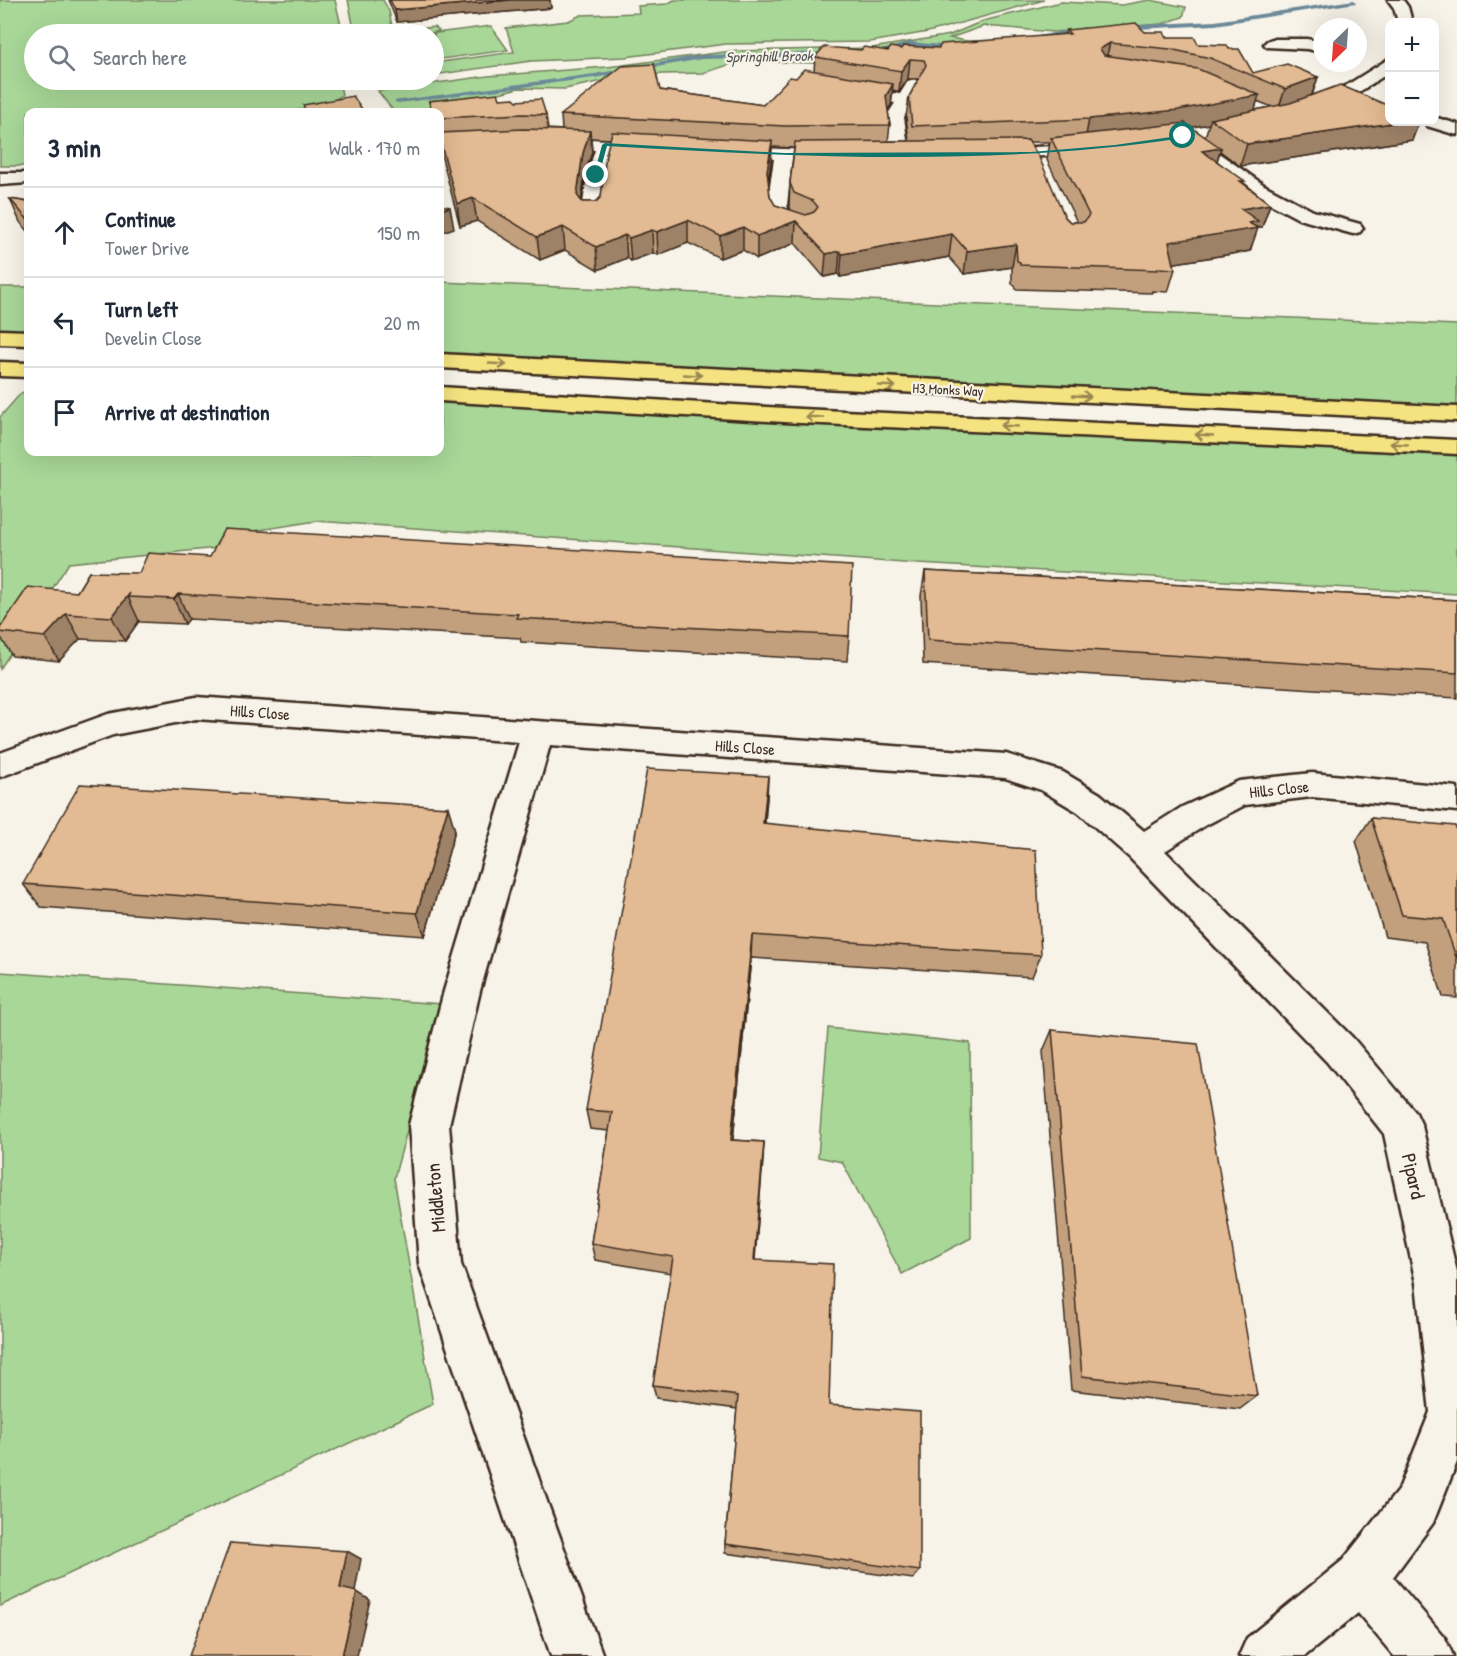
<!DOCTYPE html>
<meta charset="utf-8">
<style>
:root{--surface:#fff;--page:#f2f2f3;--text:#1f2937;--muted:#747a83;--line:#e0e1e3}
body{margin:0;font-family:"Patrick Hand",sans-serif;background:var(--page);color:var(--text)}
.controls{position:absolute;right:18px;top:18px;display:grid;overflow:hidden;border-radius:12px;box-shadow:0 6px 24px #0002}
.controls button{width:54px;height:54px;display:grid;place-items:center;padding:0;border:0;border-bottom:2px solid var(--line);background:var(--surface);color:var(--text);font:30px sans-serif}
.compass{position:absolute;left:1313px;top:18px;width:54px;height:54px;border-radius:50%;background:var(--surface);box-shadow:0 6px 24px #0002;rotate:205deg}
.stop{position:absolute;width:18px;height:18px;margin:-14px;border:4px solid #0f766e;border-radius:50%;background:#fff}
.stop.end{background:#0f766e;border-color:#fff;box-shadow:0 2px 6px #0008}
.list{margin:0;padding:0;list-style:none}
h2{display:flex;justify-content:space-between;align-items:center;height:78px;margin:0;padding:0 24px;font-size:26px}
h2 small{font-size:20px;font-weight:400;color:var(--muted)}
.list li{display:grid;grid-template-columns:39px 1fr auto;gap:18px;align-items:center;box-sizing:border-box;height:90px;padding:0 24px;border-top:2px solid var(--line)}
.list b{display:block;font-size:22px;white-space:nowrap}
.list p{margin:0;font-size:20px;white-space:nowrap;color:var(--muted)}
.list em{font-size:20px;font-style:normal;color:var(--muted)}
.icon{flex:none;width:33px;height:33px;fill:none;stroke:currentColor;stroke-width:2;stroke-linecap:round;stroke-linejoin:round}
.map{position:relative;flex:none;width:1457px;height:1656px;overflow:hidden}
.search{position:absolute;background:var(--surface);box-shadow:0 6px 24px #0002;left:24px;top:24px;width:420px;height:66px;display:flex;align-items:center;gap:15px;box-sizing:border-box;padding:0 21px;border-radius:33px;color:var(--muted);font-size:22px}
.panel{position:absolute;background:var(--surface);box-shadow:0 6px 24px #0002;left:24px;top:108px;width:420px;height:348px;border-radius:12px}
.map>svg:first-child{display:block}
</style>
<div class="map">
<svg width="1457" height="1656" viewBox="0 0 1457 1656">
<rect width="100%" height="100%" fill="#f7f3e8"/>
<filter id="ink" filterUnits="userSpaceOnUse"><feTurbulence type="fractalNoise" baseFrequency=".0167" numOctaves="2"/><feDisplacementMap in="SourceGraphic" scale="12" xChannelSelector="R" yChannelSelector="G"/><feConvolveMatrix kernelMatrix="1 2 1 2 8 2 1 2 1" color-interpolation-filters="sRGB"/></filter>
<g filter="url(#ink)">
<g fill="#a8d798" stroke="#72805b" stroke-width="1.5">
<polygon points="0,0 335,0 343,34 34,34 34,80 339,80 342,95 318,112 28,112 28,166 0,166"/>
<polygon points="348,0 383,0 389,11 393,31 435,27 439,31 428,34 491,26 508,50 434,60 434,34 355,34"/>
<polygon points="674,0 1044,0 928,32 870,42 726,44 625,57 531,61 434,75 434,63 514,52 506,28 568,21 581,15 639,13 638,6 667,4"/>
<polygon points="1150,0 1186,7 1183,17 1162,24 1053,32 984,26 950,38 967,41 1007,40 891,61 814,63 741,61 703,73 662,74 612,79 565,89 518,88 446,108 430,109 422,112 394,112 378,91 488,76 607,67 732,51 872,48 950,35 983,21 1061,2 1122,5"/>
<polygon points="440,282 1457,325 1457,414 440,361"/>
<polygon points="0,287 28,287 28,338 0,337"/>
<polygon points="28,390 28,452 440,452 440,394 801,416 1457,451 1457,594 918,564 316,521 235,534 227,547 69,563 0,669 0,417 21,393"/>
<polygon points="0,972 442,1004 394,1178 433,1404 0,1606"/>
<polygon points="828,1028 970,1043 971,1238 902,1274 842,1162 818,1157"/>
</g>
<g fill="none" stroke-linecap="round" stroke-linejoin="round">
<g fill="#6c899a" fill-rule="evenodd">
<polygon points="1354,0 1356,3 1215,25 1118,30 1115,28 1118,26 1215,21"/>
<polygon points="1085,27 1087,30 1020,42 1016,40"/>
<polygon points="910,42 962,47 942,51 910,46 878,54 874,52"/>
<polygon points="836,52 839,56 702,59 594,78 398,103 394,101 594,74 702,55"/>
</g>
<defs>
<g id="street">
<polygon points="1388,0 1403,0 1408,7 1412,22 1398,22 1394,8"/>
<polygon points="1272,39 1307,39 1322,42 1322,52 1307,49 1267,47 1264,44 1267,41"/>
<polygon points="1390,58 1390,72 1359,92 1311,111 1305,110 1303,106 1305,102 1347,85"/>
<polygon points="914,79 922,84 904,117 909,154 906,158 894,158 891,154 886,117 895,103 848,95 840,90 848,85 900,94 908,81"/>
<polygon points="1434,117 1457,124 1457,135 1427,126 1425,122 1434,122"/>
<polygon points="1183,131 1189,132 1264,185 1313,211 1360,224 1363,228 1360,232 1353,234 1299,219 1250,193 1177,140 1174,136 1177,132"/>
<polygon points="548,137 652,142 658,143 661,147 658,151 652,152 612,150 605,175 601,218 598,222 584,222 581,218 587,175 595,150 542,146 539,142 542,138"/>
<polygon points="1093,144 1099,145 1102,149 1099,153 992,159 986,158 983,154 986,150 992,149"/>
<polygon points="728,147 844,151 847,155 844,159 838,160 792,159 787,205 791,217 811,225 814,229 811,233 797,233 775,225 772,221 767,205 774,159 722,156 719,152 722,148"/>
<polygon points="0,173 28,173 28,183 0,185"/>
<polygon points="196,697 1006,754 1063,772 1100,794 1144,831 1182,807 1239,781 1312,773 1457,787 1457,811 1312,797 1245,805 1206,825 1165,851 1353,1038 1416,1113 1422,1126 1457,1272 1457,1462 1433,1523 1393,1577 1445,1638 1453,1656 1394,1656 1358,1613 1305,1656 1239,1656 1247,1638 1343,1560 1399,1489 1430,1412 1416,1283 1384,1134 1327,1062 1130,858 1078,812 1041,790 1005,778 550,745 480,991 449,1125 461,1264 603,1656 551,1656 419,1264 409,1125 444,991 519,742 196,719 113,735 0,777 0,753 108,714"/>
</g>
<g id="primary">
<polygon points="0,330 28,331 28,345 0,344"/>
<polygon points="440,354 1457,407 1457,421 440,368"/>
<polygon points="0,362 28,363 28,377 0,376"/>
<polygon points="440,387 801,409 1457,440 1457,454 801,423 440,401"/>
</g>
</defs>
<use href="#street" stroke="#3b2a1e" stroke-width="5"/>
<use href="#primary" stroke="#3b2a1e" stroke-width="5"/>
<use href="#street" fill="#f7f3e8" fill-rule="evenodd"/>
<use href="#primary" fill="#f5e381" fill-rule="evenodd"/>
</g>
<g fill="#c2a07e" stroke="#3b2a1e" stroke-width="1.5" fill-rule="evenodd">
<polygon points="388,0 550,0 551,8 397,22"/>
<path d="M1066 30 1145 32 1198 44 1229 49 1253 73 1318 77 1312 96 1389 122H1419L1412 140 1240 166 1220 151 1217 161 1270 204 1262 227 1257 228 1250 251 1174 263 1175 269 1168 292 1152 291V293L1016 289 1015 285 1012 284V267L964 274 949 257 840 277 838 274 824 277 795 243 757 259 743 250 720 258 688 243 658 255 653 253 631 261 627 258 598 270 565 250 540 260 477 221 460 226 441 154 440 145V112H431L429 101 500 99 517 101 546 115 548 129 562 130 561 115 660 90 763 105 796 78 814 71 815 57 861 50 888 51 901 49 939 48 1065 34ZM908 79H918L909 97 906 117 909 141H888L890 125 888 111 891 105 893 90 899 92ZM1257 101 1272 107 1255 110ZM1209 124 1205 137 1191 127ZM591 138 610 139 601 197 596 202H582L581 201 585 174 592 152ZM1029 142H1050L1047 160 1077 222H1070L1065 217ZM772 147 794 148 790 183 789 205 791 210 775 205 770 196 768 182 771 162Z"/>
<polygon points="10,199 28,202 28,231 20,222"/>
<polygon points="925,571 1457,600 1457,698 923,664 921,596"/>
<polygon points="89,572 849,636 847,661 521,642 520,638 189,619 185,624 140,622 139,621 125,641 80,639 59,661 12,656 0,636 0,632 77,592"/>
<polygon points="768,776 765,824 1041,955 1032,977 751,958 733,1140 764,1142 755,1260 829,1405 920,1571 913,1579 725,1553 725,1544 737,1409 656,1398 653,1385 671,1273 595,1260 591,1243 609,1131 590,1129 586,1110"/>
<polygon points="1371,818 1457,831 1457,998 1443,997 1425,942 1385,937 1356,841"/>
<polygon points="455,830 425,936 41,907 23,884"/>
<polygon points="1052,1030 1257,1396 1240,1409 1071,1390 1043,1051"/>
</g>
<g fill="#9e8267" stroke="#3b2a1e" stroke-width="1.5">
<polygon points="510,0 550,0 551,8 397,22 395,10"/>
<polygon points="1110,43 1105,63 1100,49"/>
<polygon points="910,59 908,79 899,92 901,71"/>
<polygon points="1318,77 1311,97 1278,110 1285,89"/>
<polygon points="893,84 891,105 884,117 886,96"/>
<polygon points="1259,95 1253,116 1211,119 1209,124 1172,131 1085,141 1089,119"/>
<polygon points="1399,122 1419,122 1412,140 1240,166 1247,144"/>
<polygon points="590,131 592,152 585,174 579,218 577,195 583,153"/>
<polygon points="772,141 771,162 766,193 767,171"/>
<polygon points="1221,148 1214,170 1202,151"/>
<polygon points="473,198 477,221 460,226 457,204"/>
<polygon points="1270,204 1262,227 1255,228 1258,228 1250,251 1163,265 1169,242 1241,209"/>
<polygon points="450,207 454,228 440,233 440,210"/>
<polygon points="688,220 688,243 658,255 657,232"/>
<polygon points="796,221 795,243 757,259 757,236"/>
<polygon points="563,227 565,250 540,260 537,237"/>
<polygon points="743,227 743,250 720,258 720,236"/>
<polygon points="652,230 653,253 631,261 629,238"/>
<polygon points="952,234 949,257 840,277 842,254"/>
<polygon points="625,235 627,258 598,270 596,247"/>
<polygon points="1016,244 1012,267 964,274 967,251"/>
<polygon points="840,251 838,274 824,277 826,254"/>
<polygon points="130,593 128,597 139,621 125,641 112,617"/>
<polygon points="178,594 189,619 185,624 174,599"/>
<polygon points="66,614 80,639 59,661 45,637"/>
<polygon points="768,776 767,800 762,847 763,823"/>
<polygon points="448,807 455,830 425,936 417,913"/>
<polygon points="752,935 751,958 731,1159 731,1140"/>
<polygon points="764,1142 763,1161 753,1277 754,1260"/>
<polygon points="347,1551 361,1559 354,1596 340,1588"/>
<polygon points="357,1592 370,1600 357,1656 342,1656"/>
</g>
<g fill="#e2ba93" stroke="#3b2a1e" stroke-width="1.5">
<polygon points="390,0 510,0 395,10"/>
<polygon points="1136,23 1145,32 1164,32 1166,37 1194,37 1198,44 1227,45 1229,49 1239,49 1253,73 1287,64 1318,77 1285,89 1210,58 1170,49 1110,43 1100,49 1104,55 1198,69 1259,95 1178,110 1089,119 912,126 909,97 926,65 924,60 910,59 901,71 815,57 824,47 861,50 864,47 888,51 891,47 901,49 903,46 939,48 941,44 1070,34 1066,30"/>
<polygon points="654,64 660,90 763,105 790,77 796,78 804,69 893,84 886,96 890,125 785,126 561,115 622,66"/>
<polygon points="1340,85 1389,106 1389,122 1399,122 1247,144 1211,119 1290,103"/>
<polygon points="498,93 500,99 514,98 517,101 541,99 546,115 523,114 440,118 440,112 432,112 429,101"/>
<polygon points="353,96 364,112 290,112 305,109 303,105"/>
<polygon points="1185,123 1221,148 1202,151 1245,181 1240,181 1270,204 1241,209 1258,221 1249,223 1258,228 1169,242 1175,269 1158,268 1158,270 1020,265 1020,262 1017,261 1016,244 967,251 952,234 842,254 840,251 826,254 796,221 757,236 743,227 720,236 688,220 657,232 652,230 629,238 625,235 596,247 563,227 537,237 473,198 457,204 440,140 440,133 523,129 590,131 583,153 577,195 582,202 596,202 601,197 606,154 612,132 772,141 767,171 770,196 775,205 806,215 814,212 818,207 813,201 794,193 790,183 795,142 1028,140 1039,157 1065,217 1070,222 1084,222 1089,215 1051,138"/>
<polygon points="10,199 28,202 28,220"/>
<polygon points="440,205 450,207 440,210"/>
<polygon points="224,529 852,566 849,636 516,618 518,614 178,594 174,599 128,597 130,593 112,617 66,614 45,637 0,632 0,628 28,587 77,592 89,572 139,573 148,553 210,557"/>
<polygon points="925,571 1457,600 1457,673 928,640"/>
<polygon points="647,769 768,776 763,823 1036,850 1041,955 752,935 731,1140 764,1142 754,1260 833,1264 829,1405 920,1412 920,1571 725,1544 738,1396 653,1385 673,1257 591,1243 612,1112 586,1110"/>
<polygon points="80,784 448,807 417,913 23,884"/>
<polygon points="1371,818 1455,826 1457,831 1457,960 1443,919 1402,915"/>
<polygon points="1052,1030 1198,1044 1257,1396 1082,1376"/>
<polygon points="230,1543 347,1551 340,1588 357,1592 342,1656 189,1656"/>
</g>
<defs><path id="oneway-shaft" d="M-6 0H5M1.5-3L5.5 0L1.5 3" fill="none" stroke-width="1.6" stroke-linecap="round" stroke-linejoin="round" transform="scale(1.5)"/></defs>
<g stroke="#988650">
<use href="#oneway-shaft" transform="translate(498 364) rotate(3)"/>
<use href="#oneway-shaft" transform="translate(693 375) rotate(3)"/>
<use href="#oneway-shaft" transform="translate(887 386) rotate(3)"/>
<use href="#oneway-shaft" transform="translate(1082 396) rotate(3)"/>
<use href="#oneway-shaft" transform="translate(814 417) rotate(-177)"/>
<use href="#oneway-shaft" transform="translate(1009 426) rotate(-177)"/>
<use href="#oneway-shaft" transform="translate(1204 435) rotate(-177)"/>
<use href="#oneway-shaft" transform="translate(1399 444) rotate(-177)"/>
</g>
</g>
<path fill="#0f766e" d="M1185 135 1183 138C993 167 799 157 607 146L599 175H594L602 145 605 143 784 153 1031 152 1115 145Z"/>
<g text-anchor="middle" dominant-baseline="central" stroke-width="4.5" stroke-linejoin="round" paint-order="stroke">
<g font-size="14" fill="#3b2a1e" stroke="#f7f3e8">
<text transform="translate(948 389) rotate(3)">H3 Monks Way</text>
</g>
<g font-size="15" font-style="italic" fill="#4f5252" stroke="#f7f3e8">
<text transform="translate(769 56) rotate(-1)">Springhill Brook</text>
</g>
<g font-size="16" fill="#3b2a1e" stroke="#f7f3e8">
<text transform="translate(260 712) rotate(4)">Hills Close</text>
<text transform="translate(745 747) rotate(4)">Hills Close</text>
<text transform="translate(1279 789) rotate(-6)">Hills Close</text>
</g>
<g font-size="20" fill="#3b2a1e" stroke="#f7f3e8">
<text transform="translate(1414 1176) rotate(77)">Pipard</text>
<text transform="translate(435 1198) rotate(-95)">Middleton</text>
</g>
</g>
</svg>
<div class="controls">
<button>+</button>
<button>−</button>
</div>
<svg class="compass" viewBox="-18 -18 36 36"><path d="M0-13l5 13h-10z" fill="#e53935"/><path d="M0 13l5-13h-10z" fill="#747a83"/></svg>
<div class="stop" style="left:1183px;top:136px"></div>
<div class="stop end" style="left:596px;top:175px"></div>
<div class="search"><svg class="icon" aria-label="search" viewBox="0 0 24 24"><circle cx="10" cy="10" r="6"/><path d="M15 15l6 6"/></svg>Search here</div>
<section class="panel">
<h2>3 min<small>Walk · 170 m</small></h2>
<ul class="list">
<li><svg class="icon" aria-label="ahead" viewBox="0 0 24 24"><path d="M12 20V5M6 11l6-6 6 6"/></svg><div><b>Continue</b><p>Tower Drive</p></div><em>150 m</em></li>
<li><svg class="icon" aria-label="left" viewBox="0 0 24 24"><path d="M17 20v-9H6M10 6l-5 5 5 5"/></svg><div><b>Turn left</b><p>Develin Close</p></div><em>20 m</em></li>
<li><svg class="icon" aria-label="arrive" viewBox="0 0 24 24"><path d="M6 21V4h12l-3 4 3 4H6"/></svg><div><b>Arrive at destination</b></div></li>
</ul>
</section>
</div>
